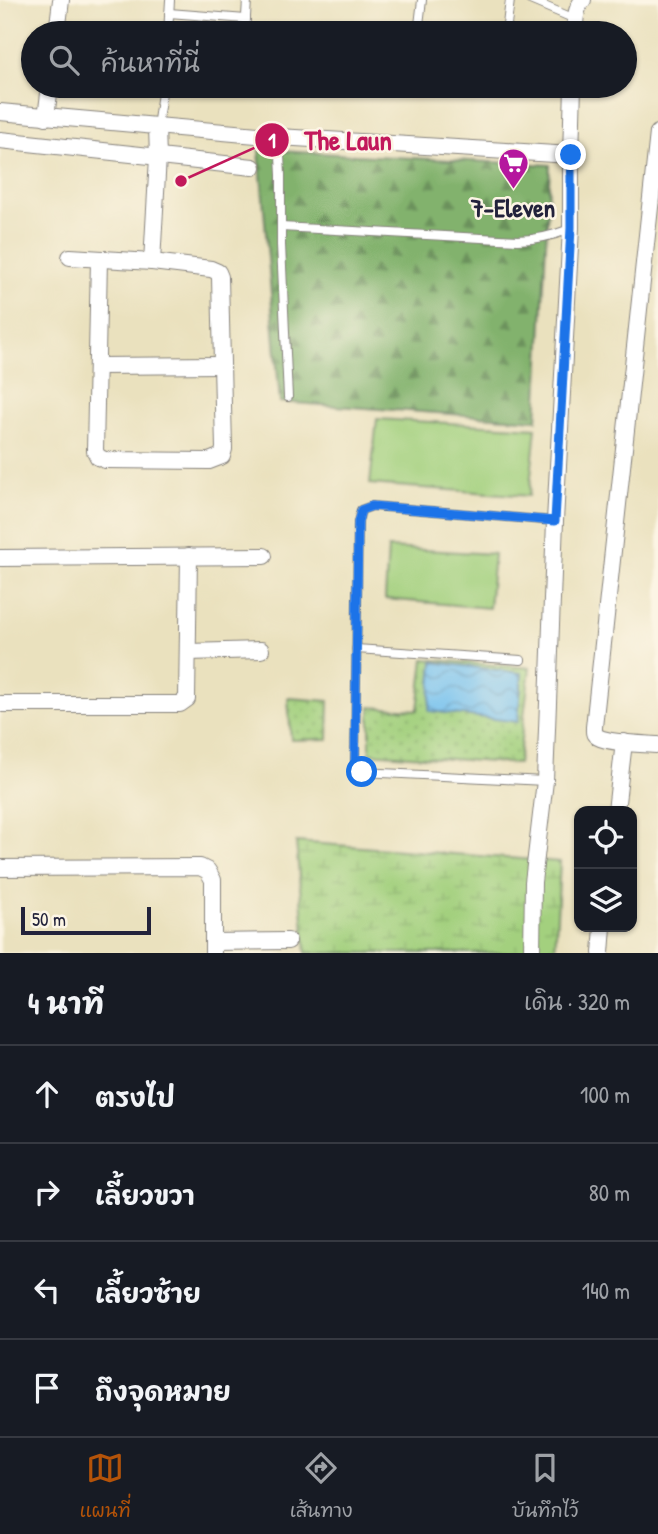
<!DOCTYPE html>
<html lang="th">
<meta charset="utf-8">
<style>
:root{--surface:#171b24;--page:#20242c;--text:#f1f3f6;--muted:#9ea1a6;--line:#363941;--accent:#b45309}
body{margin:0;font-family:"Patrick Hand","Playpen Sans Thai",sans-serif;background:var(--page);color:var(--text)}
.controls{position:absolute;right:21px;bottom:21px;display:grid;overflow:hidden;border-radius:14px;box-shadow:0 2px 5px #0004}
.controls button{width:63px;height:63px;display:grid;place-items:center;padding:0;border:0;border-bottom:2px solid var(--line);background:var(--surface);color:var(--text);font:35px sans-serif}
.scale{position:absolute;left:21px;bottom:18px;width:130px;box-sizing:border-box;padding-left:7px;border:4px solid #22223b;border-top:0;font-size:19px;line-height:24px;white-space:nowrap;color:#22223b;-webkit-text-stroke:5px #fcf5e5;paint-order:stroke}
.stop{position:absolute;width:21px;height:21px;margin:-16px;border:5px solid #1a73e8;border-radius:50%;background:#fff}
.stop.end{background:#1a73e8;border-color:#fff;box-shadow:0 2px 7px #0008}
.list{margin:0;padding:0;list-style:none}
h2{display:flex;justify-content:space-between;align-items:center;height:91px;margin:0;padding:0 28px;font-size:30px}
h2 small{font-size:23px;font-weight:400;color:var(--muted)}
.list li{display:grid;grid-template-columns:46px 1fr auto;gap:21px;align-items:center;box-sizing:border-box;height:98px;padding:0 28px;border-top:2px solid var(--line)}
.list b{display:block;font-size:26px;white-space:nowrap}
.list em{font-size:23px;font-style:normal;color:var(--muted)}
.icon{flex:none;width:38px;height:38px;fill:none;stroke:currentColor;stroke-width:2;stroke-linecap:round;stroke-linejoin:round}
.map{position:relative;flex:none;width:658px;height:953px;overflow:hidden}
.search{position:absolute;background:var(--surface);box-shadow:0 2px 5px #0004;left:21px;right:21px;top:21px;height:77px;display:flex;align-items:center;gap:18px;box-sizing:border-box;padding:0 24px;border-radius:38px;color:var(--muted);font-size:26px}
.sheet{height:483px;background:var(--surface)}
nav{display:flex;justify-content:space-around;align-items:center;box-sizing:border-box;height:98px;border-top:2px solid var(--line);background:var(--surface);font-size:19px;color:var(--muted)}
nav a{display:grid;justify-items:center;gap:4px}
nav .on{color:var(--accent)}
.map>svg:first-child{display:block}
</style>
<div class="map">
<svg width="658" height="953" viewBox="0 0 658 953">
<defs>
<pattern id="forest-firs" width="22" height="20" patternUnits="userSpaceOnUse" patternTransform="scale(1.75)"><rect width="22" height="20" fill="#82b26d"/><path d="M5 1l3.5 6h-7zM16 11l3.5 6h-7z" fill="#6a905b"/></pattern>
<pattern id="wetland-marsh" width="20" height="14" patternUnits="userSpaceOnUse" patternTransform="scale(1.75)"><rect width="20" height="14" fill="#a3d07e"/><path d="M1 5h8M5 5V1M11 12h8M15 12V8" fill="none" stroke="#8cb26e"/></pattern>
<pattern id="garden-dots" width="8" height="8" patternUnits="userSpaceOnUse" patternTransform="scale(1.75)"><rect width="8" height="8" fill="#a3d07e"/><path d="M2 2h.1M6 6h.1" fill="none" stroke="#8cb26e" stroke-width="1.8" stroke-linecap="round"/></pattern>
<pattern id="water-waves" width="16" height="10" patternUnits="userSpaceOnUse" patternTransform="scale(1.75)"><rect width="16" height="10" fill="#75c1ef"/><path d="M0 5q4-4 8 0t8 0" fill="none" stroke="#609cc3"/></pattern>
</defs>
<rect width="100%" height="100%" fill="#fcf5e5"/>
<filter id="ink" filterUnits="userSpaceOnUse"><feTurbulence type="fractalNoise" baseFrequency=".0143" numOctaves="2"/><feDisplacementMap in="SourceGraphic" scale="14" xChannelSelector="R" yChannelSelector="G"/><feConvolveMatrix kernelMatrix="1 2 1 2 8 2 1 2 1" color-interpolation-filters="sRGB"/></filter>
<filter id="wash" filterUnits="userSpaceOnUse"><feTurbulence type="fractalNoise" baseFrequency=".00686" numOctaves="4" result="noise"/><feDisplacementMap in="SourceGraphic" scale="28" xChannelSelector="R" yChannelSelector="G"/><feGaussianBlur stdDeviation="1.57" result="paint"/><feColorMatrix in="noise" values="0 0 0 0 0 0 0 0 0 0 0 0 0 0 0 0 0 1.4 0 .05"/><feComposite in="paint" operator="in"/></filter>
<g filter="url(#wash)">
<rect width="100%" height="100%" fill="#eae1be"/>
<polygon fill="url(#forest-firs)" stroke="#526a54" stroke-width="2" points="259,150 550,165 537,420 280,402"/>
<polygon fill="url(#wetland-marsh)" stroke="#62795c" stroke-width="2" points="296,842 560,862 555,953 306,953"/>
<g fill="#a3d07e" stroke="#62795c" stroke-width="2">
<polygon points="377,419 536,428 529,496 370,484"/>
<polygon points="388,548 494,554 489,608 385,599"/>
</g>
<g fill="url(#garden-dots)" stroke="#62795c" stroke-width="2">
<polygon points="424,659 530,668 518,764 370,753 370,707 418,710"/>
<polygon points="288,698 329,701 328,739 291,740"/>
</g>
<polygon fill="url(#water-waves)" stroke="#4c7295" stroke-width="2" points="433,662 522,673 518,722 429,711"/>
</g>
<g filter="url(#ink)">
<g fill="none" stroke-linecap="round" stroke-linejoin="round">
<defs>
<g id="lane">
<polyline points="530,0 575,19"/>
<polyline points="169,13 246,19"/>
<polyline points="418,32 436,33"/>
<polyline points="168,33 170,0"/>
<polyline points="245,33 247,0"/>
<polyline points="418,33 422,0"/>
<polyline points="506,33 510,0"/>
<polyline points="430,86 484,91 494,86"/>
<polyline points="157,127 163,86"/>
<polyline points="279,137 281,175 281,245 288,397"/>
<path d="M281 227 518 240C537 240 552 236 570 229"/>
<polyline points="356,649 521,660"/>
<polyline points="545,781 362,772 357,767 355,761 358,522 361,510 372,506 555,521"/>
</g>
<g id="street">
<polyline points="57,33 61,0"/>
<path d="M575 33C575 21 575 9 583 0"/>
<polyline points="0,112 279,137 571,155 573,86"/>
<polyline points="46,117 50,86"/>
<path d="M658 133 594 727C594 733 593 734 598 737 608 743 645 744 658 745"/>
<polyline points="0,140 253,167"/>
<polyline points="70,257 152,262"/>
<polyline points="99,259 95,451 98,457 105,460 209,461 222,456 224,449 220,277 218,272 211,269 152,262 158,157 157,127"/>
<polyline points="97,366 222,365"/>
<polyline points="0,558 264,556"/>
<polyline points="188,652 261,650"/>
<polyline points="0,704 180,704 187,699 189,556"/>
<polyline points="616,811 624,742"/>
<polyline points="0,868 200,867 208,871 213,880 213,953"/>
<polyline points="213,942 288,941"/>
<polyline points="532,953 533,882 545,781 555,521 571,228 571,155"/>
<polyline points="601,953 603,927"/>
</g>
</defs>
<use href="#lane" stroke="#86827c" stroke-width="10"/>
<use href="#street" stroke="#86827c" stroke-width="18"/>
<use href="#lane" stroke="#fff" stroke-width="8"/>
<use href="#street" stroke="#fff" stroke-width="16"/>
</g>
</g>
<g fill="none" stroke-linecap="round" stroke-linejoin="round" filter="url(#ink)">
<polyline stroke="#1a73e8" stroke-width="9" points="362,772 357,767 355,761 358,522 361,510 372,506 555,521 571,228 571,155"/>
</g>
<defs>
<symbol id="supermarket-pin" viewBox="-11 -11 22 30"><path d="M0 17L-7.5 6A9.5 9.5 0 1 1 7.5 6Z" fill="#b5179e" stroke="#fcf5e5"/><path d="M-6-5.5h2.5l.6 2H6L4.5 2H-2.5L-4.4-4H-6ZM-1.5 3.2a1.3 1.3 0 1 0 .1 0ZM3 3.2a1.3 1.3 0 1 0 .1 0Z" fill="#fff"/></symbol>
</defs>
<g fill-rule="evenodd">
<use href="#supermarket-pin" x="496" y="146" width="35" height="47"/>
</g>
<g text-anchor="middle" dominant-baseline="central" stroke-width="5" stroke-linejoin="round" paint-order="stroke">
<g font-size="26" font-weight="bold" fill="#22223b" stroke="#fcf5e5">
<text x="513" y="207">7-Eleven</text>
</g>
</g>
<path fill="none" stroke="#c2185b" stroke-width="2.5" d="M181 181L272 140"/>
<g fill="#c2185b" stroke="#fcf5e5" stroke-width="2.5">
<circle cx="181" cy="181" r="7"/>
<circle cx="272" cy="140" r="18"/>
</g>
<g font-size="21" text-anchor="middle" font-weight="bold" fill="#fff">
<text x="272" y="148">1</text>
</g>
<g font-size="28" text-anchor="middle" font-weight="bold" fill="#c2185b" stroke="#fcf5e5" stroke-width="5" stroke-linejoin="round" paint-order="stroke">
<text x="348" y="150">The Laun</text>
</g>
</svg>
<div class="controls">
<button><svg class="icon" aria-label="locate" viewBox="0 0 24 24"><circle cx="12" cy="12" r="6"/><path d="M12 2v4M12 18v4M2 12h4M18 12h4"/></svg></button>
<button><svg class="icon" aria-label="layers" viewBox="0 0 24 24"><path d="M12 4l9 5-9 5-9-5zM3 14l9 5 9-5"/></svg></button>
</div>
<div class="scale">50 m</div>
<div class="stop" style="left:362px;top:772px"></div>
<div class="stop end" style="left:571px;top:155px"></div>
<div class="search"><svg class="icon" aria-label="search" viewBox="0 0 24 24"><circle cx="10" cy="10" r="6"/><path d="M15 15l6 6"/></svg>ค้นหาที่นี่</div>
</div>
<section class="sheet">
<h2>4 นาที<small>เดิน · 320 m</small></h2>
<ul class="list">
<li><svg class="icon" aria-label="ahead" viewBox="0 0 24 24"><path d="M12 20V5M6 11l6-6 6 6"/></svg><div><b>ตรงไป</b></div><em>100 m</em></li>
<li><svg class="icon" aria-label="right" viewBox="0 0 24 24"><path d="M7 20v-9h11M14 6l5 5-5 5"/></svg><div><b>เลี้ยวขวา</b></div><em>80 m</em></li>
<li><svg class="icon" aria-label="left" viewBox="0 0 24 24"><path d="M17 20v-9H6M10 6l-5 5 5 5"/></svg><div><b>เลี้ยวซ้าย</b></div><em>140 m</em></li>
<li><svg class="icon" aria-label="arrive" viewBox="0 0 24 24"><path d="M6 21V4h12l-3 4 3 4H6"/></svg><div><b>ถึงจุดหมาย</b></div></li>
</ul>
</section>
<nav>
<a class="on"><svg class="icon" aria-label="map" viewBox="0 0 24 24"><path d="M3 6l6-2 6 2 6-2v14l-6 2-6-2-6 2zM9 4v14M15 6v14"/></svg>แผนที่</a>
<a><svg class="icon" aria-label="directions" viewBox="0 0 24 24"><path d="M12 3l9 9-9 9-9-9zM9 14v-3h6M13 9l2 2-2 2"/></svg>เส้นทาง</a>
<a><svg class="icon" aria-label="saved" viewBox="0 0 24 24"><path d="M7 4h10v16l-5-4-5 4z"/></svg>บันทึกไว้</a>
</nav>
